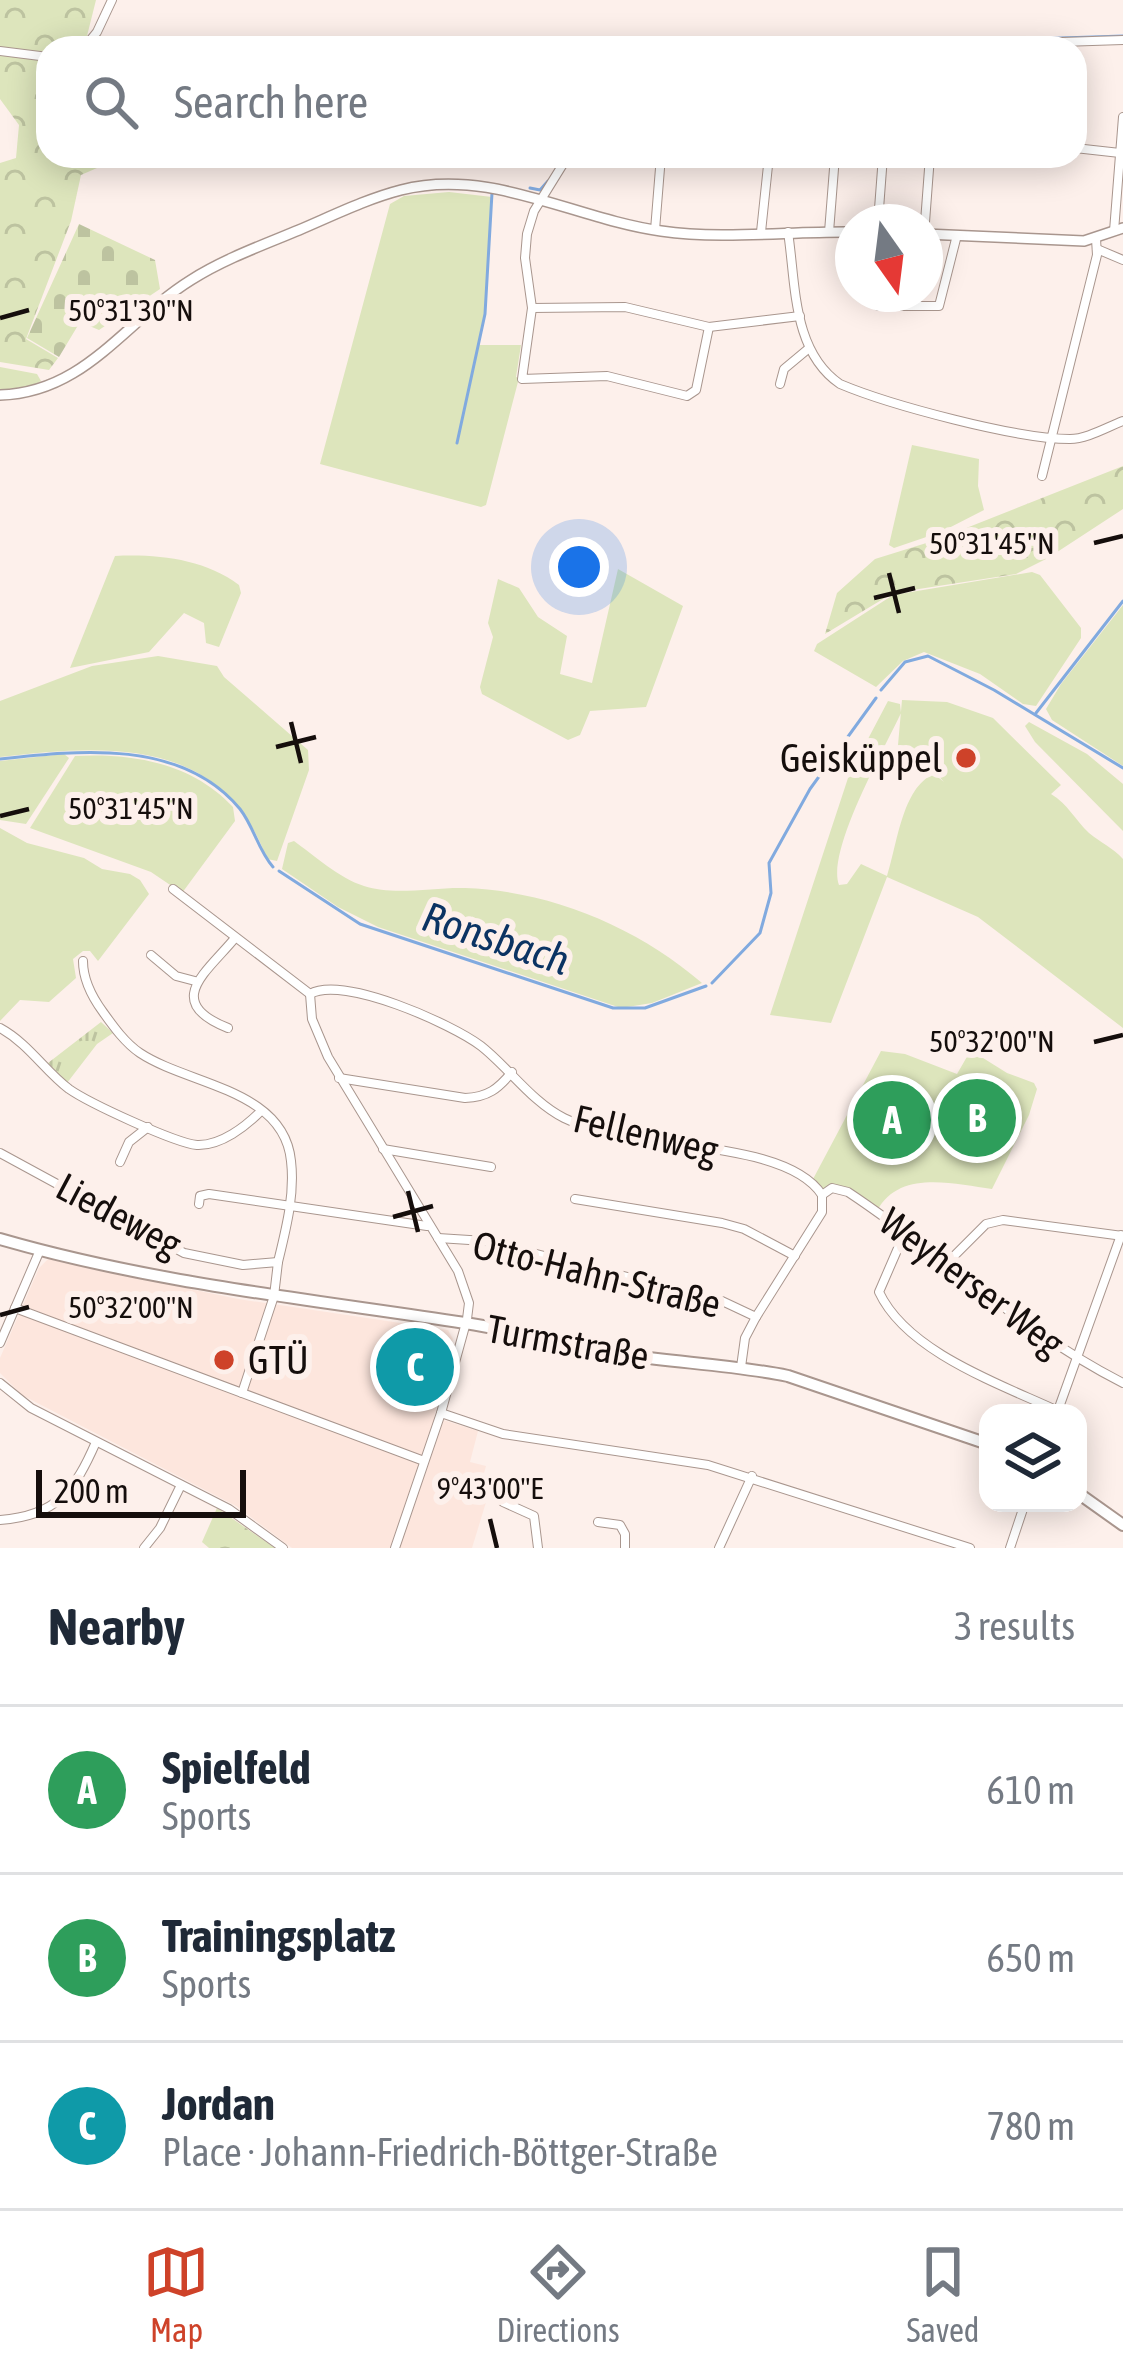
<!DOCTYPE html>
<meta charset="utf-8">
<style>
:root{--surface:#fff;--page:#f2f2f3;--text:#1f2937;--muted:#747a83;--line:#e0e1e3;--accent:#ce4229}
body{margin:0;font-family:"Asap Condensed",sans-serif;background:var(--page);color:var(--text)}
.controls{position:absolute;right:36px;bottom:36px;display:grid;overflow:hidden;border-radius:24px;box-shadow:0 6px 30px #0003}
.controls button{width:108px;height:108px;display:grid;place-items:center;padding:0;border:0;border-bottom:3px solid var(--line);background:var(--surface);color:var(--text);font:60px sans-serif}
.compass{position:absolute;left:835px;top:204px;width:108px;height:108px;border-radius:50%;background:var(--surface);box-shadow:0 6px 30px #0003;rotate:166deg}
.scale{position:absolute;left:36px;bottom:30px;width:210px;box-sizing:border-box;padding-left:12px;border:6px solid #150e0c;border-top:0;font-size:33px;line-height:42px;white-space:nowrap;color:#150e0c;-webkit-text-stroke:9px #fdf0eb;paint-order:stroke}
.you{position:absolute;left:579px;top:567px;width:42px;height:42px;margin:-30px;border:9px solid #fff;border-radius:50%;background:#1a73e8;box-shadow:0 0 0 18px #1a73e833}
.badge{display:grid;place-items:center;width:78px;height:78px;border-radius:50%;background:var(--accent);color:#fff;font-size:39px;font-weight:700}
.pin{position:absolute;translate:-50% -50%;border:6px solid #fff;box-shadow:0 3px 12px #0006}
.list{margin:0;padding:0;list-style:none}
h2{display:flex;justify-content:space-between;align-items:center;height:156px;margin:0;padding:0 48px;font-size:51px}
h2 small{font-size:39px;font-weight:400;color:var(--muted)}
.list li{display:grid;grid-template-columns:78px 1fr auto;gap:36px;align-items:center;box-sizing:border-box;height:168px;padding:0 48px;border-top:3px solid var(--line)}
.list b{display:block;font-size:45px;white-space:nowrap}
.list p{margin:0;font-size:39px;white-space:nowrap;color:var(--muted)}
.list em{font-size:39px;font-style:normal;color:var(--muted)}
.icon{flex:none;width:66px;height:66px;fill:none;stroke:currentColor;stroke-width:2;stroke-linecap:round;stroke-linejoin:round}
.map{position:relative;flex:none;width:1123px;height:1548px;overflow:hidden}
.search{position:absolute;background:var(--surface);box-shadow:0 6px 30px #0003;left:36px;right:36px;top:36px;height:132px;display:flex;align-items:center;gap:30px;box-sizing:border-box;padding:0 42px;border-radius:36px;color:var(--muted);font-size:45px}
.sheet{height:660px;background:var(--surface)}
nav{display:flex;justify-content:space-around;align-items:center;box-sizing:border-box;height:168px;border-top:3px solid var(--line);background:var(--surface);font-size:33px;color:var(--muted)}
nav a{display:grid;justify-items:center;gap:6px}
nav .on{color:var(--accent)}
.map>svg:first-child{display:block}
</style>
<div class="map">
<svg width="1123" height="1548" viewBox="0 0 1123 1548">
<defs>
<pattern id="forest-crowns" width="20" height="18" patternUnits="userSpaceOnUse" patternTransform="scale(3)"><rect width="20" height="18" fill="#dde5bc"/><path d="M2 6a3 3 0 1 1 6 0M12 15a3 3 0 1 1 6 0" fill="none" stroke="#bdc3a0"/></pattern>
<pattern id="cemetery-stones" width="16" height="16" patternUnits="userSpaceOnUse" patternTransform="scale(3)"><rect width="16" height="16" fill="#dde5bc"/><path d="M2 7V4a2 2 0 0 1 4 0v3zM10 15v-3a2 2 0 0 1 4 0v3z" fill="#bdc3a0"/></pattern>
<pattern id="park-tufts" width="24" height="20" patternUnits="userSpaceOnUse" patternTransform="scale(3)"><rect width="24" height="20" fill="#dde5bc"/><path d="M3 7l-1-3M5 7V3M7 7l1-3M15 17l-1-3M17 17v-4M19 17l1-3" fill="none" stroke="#bdc3a0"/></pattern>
</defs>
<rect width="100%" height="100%" fill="#fdf0eb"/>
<polygon fill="#fde6dd" points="48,1259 238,1299 448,1330 453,1339 434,1417 478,1431 470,1462 486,1466 478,1495 487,1499 472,1548 292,1548 236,1506 22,1395 0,1373 0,1358 39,1268"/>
<g fill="#dde5bc">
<polygon points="449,192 492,197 485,314 478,345 521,345 516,377 519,378 486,505 481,507 320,464 390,204 404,196"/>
<polygon points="0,367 37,374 41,381 32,386 0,390"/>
<polygon points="912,445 979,459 978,486 984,510 941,532 894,548 889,545"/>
<path d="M115 556C158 554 204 559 239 585L241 593 219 647 206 643 204 623 184 613 149 652 70 668Z"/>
<polygon points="618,569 683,606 646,707 590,711 580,735 568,740 482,694 480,687 493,637 488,623 498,579 519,588 538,617 567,636 560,674 592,683"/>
<polygon points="1032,572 1040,575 1081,628 1081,638 1036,706 1023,704 980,674 924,652 903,661 876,687 814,651 817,644 893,595"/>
<polygon points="1123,605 1123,766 1052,720 1046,709 1061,684"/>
<path d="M158 656 217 666 224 677 308 750 309 770 277 861 267 859C222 737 109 744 0 757V701L92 666Z"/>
<path d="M902 700 947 702 993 718 1061 785 1051 794C1068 804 1075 820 1089 833 1101 843 1112 847 1123 859V1028L978 917 887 877 831 1023 770 1015 849 775 888 701 900 704 901 713C885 748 826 851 839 885L847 884 861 864 887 876C897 846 902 787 934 774L944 782C930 764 911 767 898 745Z"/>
<polygon points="1029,722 1087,754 1123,784 1123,831 1035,742 1025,726"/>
<polygon points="64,754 69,758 26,824 0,820 0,761"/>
<path d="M75 756C133 753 192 763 233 807L235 821 182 893 151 872 30 828Z"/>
<polygon points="0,828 27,843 84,858 102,869 130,874 140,880 149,894 98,961 90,951 83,951 73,959 76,978 49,1002 20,1000 0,1021"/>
<path d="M294 841C315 856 339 878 364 886 394 896 434 887 465 888 551 891 637 927 702 983L652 1003 621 1008 378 927 338 907 282 869 288 843Z"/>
<path d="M881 1051 905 1054 957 1074 968 1055 975 1053 1007 1073 1034 1083 1037 1089 1029 1115 992 1189C954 1184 899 1169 877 1211L839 1189 822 1195 812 1181Z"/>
</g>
<g fill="url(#forest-crowns)">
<polygon points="0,0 96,0 84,48 48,48 48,156 94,156 97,168 81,175 71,221 26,339 58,358 49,370 0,362 0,163 16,158 19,125 0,99"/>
<polygon points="1123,466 1123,509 1048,558 1016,574 893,593 825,634 837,593 875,559 936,540"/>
<polygon points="217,1508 275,1548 209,1548 202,1542"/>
</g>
<polygon fill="url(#cemetery-stones)" points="79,224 155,260 160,289 99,330 80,322 59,357 27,338"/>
<polygon fill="url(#park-tufts)" points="101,1022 113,1033 97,1044 67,1083 48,1063"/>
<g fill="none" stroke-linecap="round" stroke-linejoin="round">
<g stroke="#81aadf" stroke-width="3">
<polyline points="878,44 1123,36"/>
<polyline points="835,48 869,45"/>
<polyline points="530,188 540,190 548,181"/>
<polyline points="457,443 485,314 492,193"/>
<polyline points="881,690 905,662 928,656 994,690 1123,768"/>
<polyline points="1036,713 1123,601"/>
<path d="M0 759C80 750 182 739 240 809 254 827 258 850 273 867"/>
<polyline points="279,871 360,924 613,1008 645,1008 706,986"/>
<polyline points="712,983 760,933 771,893 769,863 810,789 876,698"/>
</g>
<defs>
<g id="minor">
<polyline points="84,48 97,32 112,0"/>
<polyline points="870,48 1123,40"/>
<polyline points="0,51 48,57"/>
<polyline points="1075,148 1120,153"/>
<polyline points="568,156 534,211 527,234 525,258 532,308 522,379 607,376 687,396 696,390 709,327"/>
<polyline points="878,222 883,156"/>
<polyline points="925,222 930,156"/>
<polyline points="655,230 661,156"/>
<polyline points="1114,231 1123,117"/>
<polyline points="761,232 769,156"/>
<path d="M788 232C796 284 792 351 840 384 890 405 1016 439 1070 439 1087 439 1107 427 1123 421"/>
<polyline points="829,232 835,156"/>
<polyline points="1097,249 1123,260"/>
<polyline points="878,306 939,306 957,235"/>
<polyline points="532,308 625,307 709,327 800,316"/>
<polyline points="780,384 784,369 808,349"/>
<polyline points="1042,476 1097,255 1096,239"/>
<polyline points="173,889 310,994"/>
<polyline points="151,955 176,976 195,981"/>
<path d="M83 961C83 980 92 997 103 1012 113 1026 125 1043 140 1053 188 1085 284 1089 291 1161 295 1195 286 1229 278 1262"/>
<polyline points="310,994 312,1019 328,1057 458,1271 469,1303 467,1319 441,1413 395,1548"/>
<path d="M310 994C343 975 452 1024 481 1046 509 1068 532 1102 564 1118 628 1151 785 1137 822 1195"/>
<path d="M0 1028C29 1044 44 1070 69 1089 89 1103 175 1143 197 1145 221 1146 246 1126 261 1111"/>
<path d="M228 1028C162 1002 207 972 235 938"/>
<path d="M339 1078 465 1098C488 1097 498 1089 512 1072"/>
<polyline points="383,1149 491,1167"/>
<polyline points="0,1153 184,1253 243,1265 278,1262 274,1296 242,1393"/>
<polyline points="120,1162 129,1142 148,1127"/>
<path d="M822 1195 832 1188 848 1192C942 1254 1022 1332 1123 1383"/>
<polyline points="575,1199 722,1223 744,1229 795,1256"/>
<polyline points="199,1204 200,1196 209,1194 427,1226"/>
<path d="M905 1232 879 1292C907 1352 1000 1384 1058 1411"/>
<polyline points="438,1238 485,1241 722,1301 756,1317"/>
<polyline points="945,1265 986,1224 1003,1220 1123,1236"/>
<polyline points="15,1308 424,1461"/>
<polyline points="0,1343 40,1250"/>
<polyline points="741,1367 745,1338 756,1317 822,1212 822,1195"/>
<polyline points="0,1383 31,1408 229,1509 283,1548"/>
<polyline points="441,1413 503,1434 708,1465 970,1548"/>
<polyline points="1057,1413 1121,1235"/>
<polyline points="503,1502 534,1516 538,1548"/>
<path d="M0 1520C57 1516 75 1490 96 1442"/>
<polyline points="598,1522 620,1525 625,1534 625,1548"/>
<polyline points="144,1548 160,1528 181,1485"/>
<polyline points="719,1548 752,1476"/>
<polyline points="1010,1548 1025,1503"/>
</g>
<g id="tertiary">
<polyline points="925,234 1084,241 1123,228"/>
<path d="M0 395C85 393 125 321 191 280 224 259 263 245 299 230 332 216 366 199 401 190 491 167 574 219 661 231 723 240 790 231 853 232"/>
</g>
<g id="secondary">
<path d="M0 1239C152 1283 309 1299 465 1323 519 1331 572 1347 626 1355 680 1363 735 1365 788 1376L988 1444"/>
<polyline points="1078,1493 1123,1525"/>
</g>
</defs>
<use href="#minor" stroke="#a9968e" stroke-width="10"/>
<use href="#tertiary" stroke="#a9968e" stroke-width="12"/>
<use href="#secondary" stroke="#a9968e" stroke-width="14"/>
<use href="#minor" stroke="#fff" stroke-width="8"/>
<use href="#tertiary" stroke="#fff" stroke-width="9"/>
<use href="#secondary" stroke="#fff" stroke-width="10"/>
</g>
<path fill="none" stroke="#150e0c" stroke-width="4.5" d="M0 318 29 310M1094 543 1123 536M889 573 899 613M874 598 915 588M291 722 301 763M276 747 316 737M0 816 29 809M1094 1042 1123 1035M408 1191 418 1232M393 1217 433 1206M0 1315 29 1307M490 1519 497 1548"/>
<g fill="#ce4229" stroke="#fdf0eb" stroke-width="4.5">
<circle cx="966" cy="758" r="12"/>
<circle cx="224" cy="1360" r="12"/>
</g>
<g text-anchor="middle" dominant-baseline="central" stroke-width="12" stroke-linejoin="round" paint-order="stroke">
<g font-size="39" fill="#150e0c" stroke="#fdf0eb" text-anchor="end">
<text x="942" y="758">Geisküppel</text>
<text x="248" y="1360" text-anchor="start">GTÜ</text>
</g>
<g font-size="39" fill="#150e0c" stroke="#fdf0eb">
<text transform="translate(646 1134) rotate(13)">Fellenweg</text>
<text transform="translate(119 1215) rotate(28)">Liedeweg</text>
<text transform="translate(597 1274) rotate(14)">Otto-Hahn-Straße</text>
<text transform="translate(972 1282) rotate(37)">Weyherser Weg</text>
<text transform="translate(568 1342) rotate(10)">Turmstraße</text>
</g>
<g font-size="42" font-style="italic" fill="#0b3363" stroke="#fdf0eb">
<text transform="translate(496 938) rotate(18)">Ronsbach</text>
</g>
</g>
<g font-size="30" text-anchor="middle" fill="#150e0c" stroke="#fdf0eb" stroke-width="12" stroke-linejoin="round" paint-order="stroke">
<text x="131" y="321">50°31'30"N</text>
<text x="992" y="554">50°31'45"N</text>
<text x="131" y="819">50°31'45"N</text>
<text x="992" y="1052">50°32'00"N</text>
<text x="131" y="1318">50°32'00"N</text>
<text x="490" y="1499">9°43'00"E</text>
</g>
</svg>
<div class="controls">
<button><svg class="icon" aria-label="layers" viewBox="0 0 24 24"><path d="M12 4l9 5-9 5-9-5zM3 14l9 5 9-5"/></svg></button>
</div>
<svg class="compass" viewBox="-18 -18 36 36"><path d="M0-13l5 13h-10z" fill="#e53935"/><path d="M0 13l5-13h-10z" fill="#747a83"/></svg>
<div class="scale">200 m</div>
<div class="you"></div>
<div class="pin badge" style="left:892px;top:1120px;background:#2e9e5b">A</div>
<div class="pin badge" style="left:977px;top:1118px;background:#2e9e5b">B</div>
<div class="pin badge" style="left:415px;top:1367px;background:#0f9aa8">C</div>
<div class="search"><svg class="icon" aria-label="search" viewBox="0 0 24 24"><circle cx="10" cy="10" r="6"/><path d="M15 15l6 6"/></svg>Search here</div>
</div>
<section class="sheet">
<h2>Nearby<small>3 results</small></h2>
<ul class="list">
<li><span class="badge" style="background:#2e9e5b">A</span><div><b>Spielfeld</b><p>Sports</p></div><em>610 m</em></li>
<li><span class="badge" style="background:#2e9e5b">B</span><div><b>Trainingsplatz</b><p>Sports</p></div><em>650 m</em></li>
<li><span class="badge" style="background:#0f9aa8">C</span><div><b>Jordan</b><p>Place · Johann-Friedrich-Böttger-Straße</p></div><em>780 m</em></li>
</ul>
</section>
<nav>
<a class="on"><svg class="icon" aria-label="map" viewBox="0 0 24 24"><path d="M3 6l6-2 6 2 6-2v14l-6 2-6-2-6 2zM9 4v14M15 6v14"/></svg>Map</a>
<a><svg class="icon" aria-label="directions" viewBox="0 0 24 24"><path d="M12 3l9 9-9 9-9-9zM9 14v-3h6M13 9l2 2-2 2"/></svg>Directions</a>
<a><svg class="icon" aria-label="saved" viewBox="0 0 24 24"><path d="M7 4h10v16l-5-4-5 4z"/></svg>Saved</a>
</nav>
